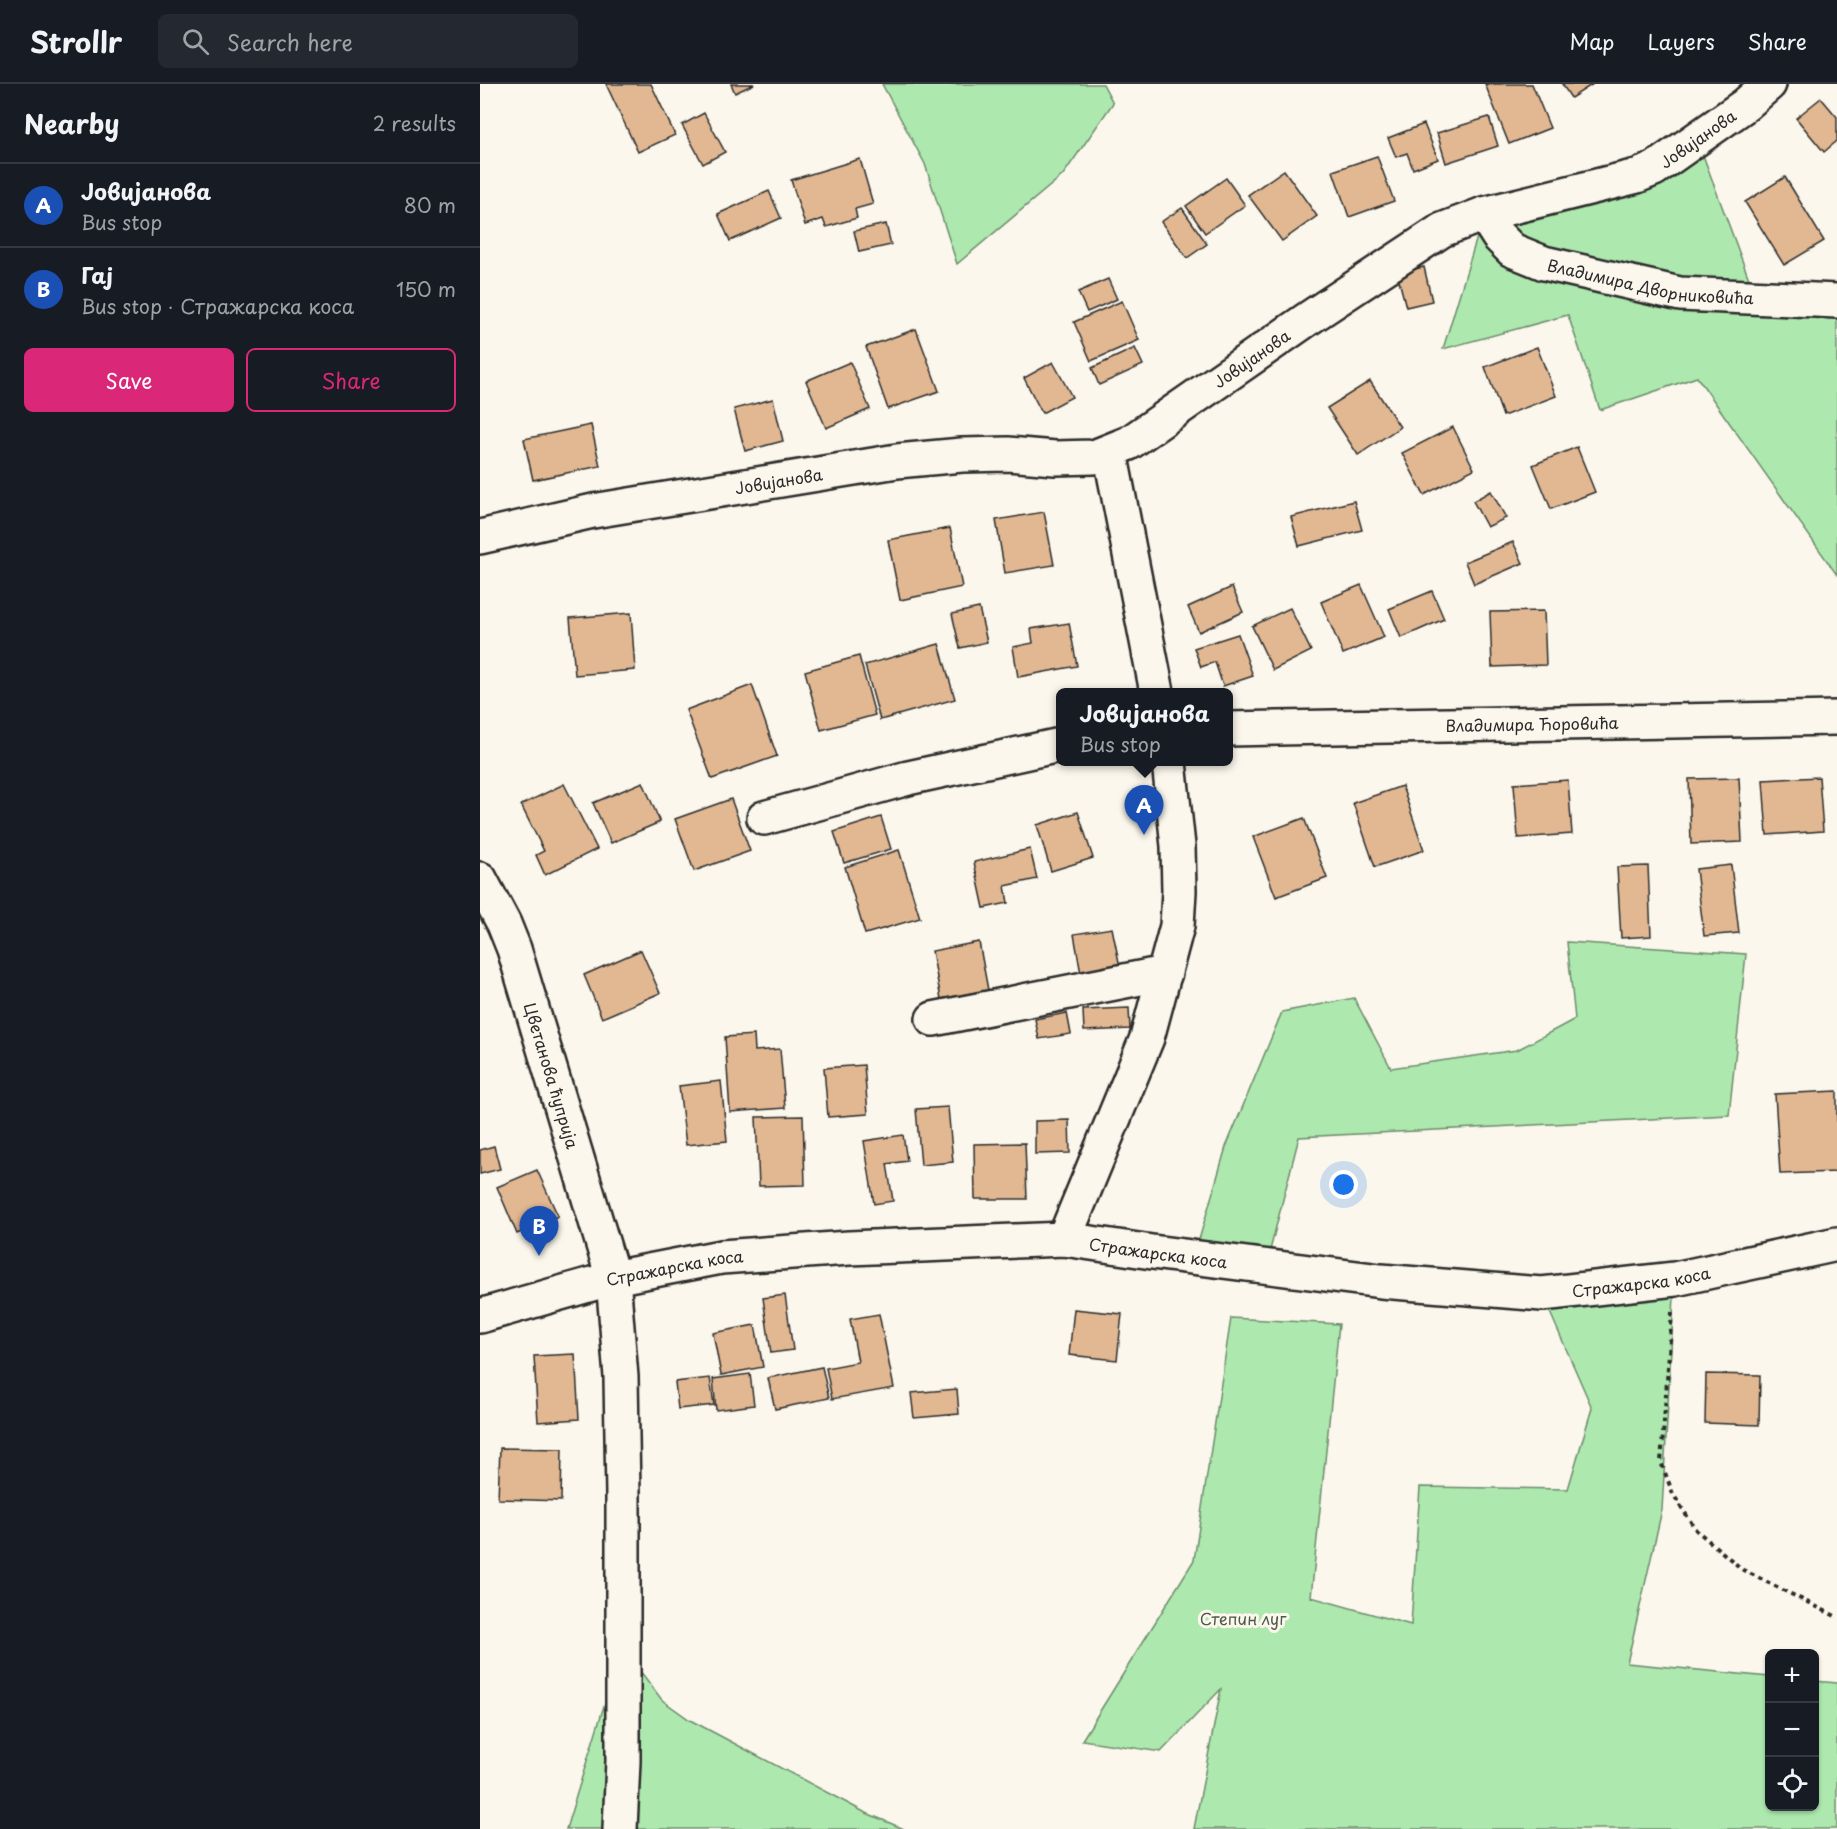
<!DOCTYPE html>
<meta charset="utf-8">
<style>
:root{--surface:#171b24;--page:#242831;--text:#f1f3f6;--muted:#9ea1a6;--line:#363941;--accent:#db2777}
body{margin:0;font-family:"Playpen Sans",sans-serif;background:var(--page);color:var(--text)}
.controls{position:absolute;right:18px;bottom:18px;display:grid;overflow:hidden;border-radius:9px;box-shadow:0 2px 4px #0004}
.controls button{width:54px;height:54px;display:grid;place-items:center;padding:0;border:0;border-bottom:2px solid var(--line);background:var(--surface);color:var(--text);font:30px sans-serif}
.you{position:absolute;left:864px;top:1101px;width:21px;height:21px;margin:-15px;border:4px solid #fff;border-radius:50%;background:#1a73e8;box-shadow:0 0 0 9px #1a73e833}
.badge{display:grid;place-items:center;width:39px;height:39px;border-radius:50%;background:var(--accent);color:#fff;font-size:20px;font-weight:700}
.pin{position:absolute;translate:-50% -50px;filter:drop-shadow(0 2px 3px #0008)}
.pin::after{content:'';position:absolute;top:32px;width:21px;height:18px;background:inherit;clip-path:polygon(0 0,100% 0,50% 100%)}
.popup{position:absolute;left:576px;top:604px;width:177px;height:78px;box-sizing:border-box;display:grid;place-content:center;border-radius:9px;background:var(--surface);filter:drop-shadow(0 2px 4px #0005);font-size:20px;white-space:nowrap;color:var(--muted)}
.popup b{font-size:22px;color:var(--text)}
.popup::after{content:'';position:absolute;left:50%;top:100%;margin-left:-12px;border:12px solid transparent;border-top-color:var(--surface)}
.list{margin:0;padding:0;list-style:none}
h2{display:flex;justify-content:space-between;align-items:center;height:78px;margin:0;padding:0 24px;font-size:26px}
h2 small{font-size:20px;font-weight:400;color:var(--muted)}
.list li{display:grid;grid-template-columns:39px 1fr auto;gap:18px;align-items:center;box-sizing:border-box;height:84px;padding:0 24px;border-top:2px solid var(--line)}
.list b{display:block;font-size:22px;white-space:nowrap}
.list p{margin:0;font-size:20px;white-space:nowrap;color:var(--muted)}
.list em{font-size:20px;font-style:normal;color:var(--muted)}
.actions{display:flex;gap:12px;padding:18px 24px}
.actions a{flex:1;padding:14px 0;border:2px solid var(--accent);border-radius:9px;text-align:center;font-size:21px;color:var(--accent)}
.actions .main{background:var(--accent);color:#fff}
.icon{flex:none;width:33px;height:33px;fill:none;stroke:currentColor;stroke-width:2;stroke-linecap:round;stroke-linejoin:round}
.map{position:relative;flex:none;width:1357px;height:1745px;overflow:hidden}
header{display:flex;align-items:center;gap:36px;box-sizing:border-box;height:84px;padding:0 30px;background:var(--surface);border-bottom:2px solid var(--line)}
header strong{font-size:28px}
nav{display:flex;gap:33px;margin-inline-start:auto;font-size:21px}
.search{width:420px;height:54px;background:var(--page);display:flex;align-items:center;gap:15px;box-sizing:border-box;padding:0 21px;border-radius:9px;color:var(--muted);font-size:22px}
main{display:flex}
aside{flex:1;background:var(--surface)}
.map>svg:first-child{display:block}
</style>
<header>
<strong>Strollr</strong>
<div class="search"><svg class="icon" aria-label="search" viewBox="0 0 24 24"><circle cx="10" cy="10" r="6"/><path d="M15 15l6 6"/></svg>Search here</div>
<nav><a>Map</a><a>Layers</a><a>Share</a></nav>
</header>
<main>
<aside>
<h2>Nearby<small>2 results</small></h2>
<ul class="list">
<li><span class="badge" style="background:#1a4fb4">A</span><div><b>Јовијанова</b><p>Bus stop</p></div><em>80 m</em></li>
<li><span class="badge" style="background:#1a4fb4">B</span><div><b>Гај</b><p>Bus stop · Стражарска коса</p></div><em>150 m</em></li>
</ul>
<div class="actions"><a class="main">Save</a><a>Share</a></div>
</aside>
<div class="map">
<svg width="1357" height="1745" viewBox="0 0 1357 1745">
<rect width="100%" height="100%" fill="#fbf7ec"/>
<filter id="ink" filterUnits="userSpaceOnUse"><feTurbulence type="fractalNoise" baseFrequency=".0167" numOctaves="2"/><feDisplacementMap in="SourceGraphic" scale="12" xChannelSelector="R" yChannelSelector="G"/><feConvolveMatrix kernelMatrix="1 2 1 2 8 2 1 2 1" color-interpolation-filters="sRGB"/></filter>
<g filter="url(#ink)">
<g fill="#ade9ae" stroke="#6c8a6c" stroke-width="1.5">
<polygon points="402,0 623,0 633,19 583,91 477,180 445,80"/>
<polygon points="1217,55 1276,214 1357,217 1357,491 1217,293 1120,326 1088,231 963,265 1004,130"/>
<polygon points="1087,858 1266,870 1249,1031 819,1053 786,1182 714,1173 746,1063 802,928 874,914 911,984 1037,966 1095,935"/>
<polygon points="1195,1195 1182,1426 1147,1579 1289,1593 1290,1722 1334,1722 1335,1597 1357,1599 1357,1745 714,1745 741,1605 681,1668 602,1656 714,1476 751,1234 859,1240 831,1513 931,1541 940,1403 1088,1405 1112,1324 1062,1210"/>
<polygon points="142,1563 182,1616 210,1636 384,1728 424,1745 86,1745"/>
</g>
<g fill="#e2b892" stroke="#2b2b2b" stroke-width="1.5">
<polygon points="126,0 171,0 195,51 158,68"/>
<polygon points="251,0 274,0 255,9"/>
<polygon points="1005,0 1052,0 1070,44 1029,60"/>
<polygon points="1082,0 1113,0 1091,14"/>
<polygon points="1341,14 1357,33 1357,57 1344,68 1316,34"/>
<polygon points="224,29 245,68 223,80 202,41"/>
<polygon points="1009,33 1018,62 966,79 957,49"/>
<polygon points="944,40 958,75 933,85 927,69 916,73 908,54"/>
<polygon points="897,72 914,117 869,133 853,87"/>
<polygon points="380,75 393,120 375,125 377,134 346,143 343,135 325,141 311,96"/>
<polygon points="804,86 837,132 802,157 768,111"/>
<polygon points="1305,93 1344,157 1304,181 1265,118"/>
<polygon points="746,94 765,121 725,149 706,122"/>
<polygon points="289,107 301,134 250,157 238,130"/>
<polygon points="702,124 727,160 707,174 681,138"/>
<polygon points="406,140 411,161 379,168 374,147"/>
<polygon points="944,183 952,217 926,223 917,189"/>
<polygon points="628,195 637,215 607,228 598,208"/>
<polygon points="642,217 659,256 611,277 594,238"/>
<polygon points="436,245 459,307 408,325 386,263"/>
<polygon points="1057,263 1076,312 1023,332 1005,283"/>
<polygon points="655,264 663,281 619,301 612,284"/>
<polygon points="370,278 390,325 346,344 326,297"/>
<polygon points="573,278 592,313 562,329 544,294"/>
<polygon points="890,297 920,343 878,371 847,324"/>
<polygon points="293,315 303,357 265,367 254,325"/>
<polygon points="111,341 120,382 53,396 44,355"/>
<polygon points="973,343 994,385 944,411 922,369"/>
<polygon points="1097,363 1115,408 1071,425 1053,381"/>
<polygon points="1011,407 1026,434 1007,443 993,417"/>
<polygon points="874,417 882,446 819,462 811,433"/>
<polygon points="564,428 574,481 525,489 516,436"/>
<polygon points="470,444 482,503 420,516 408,456"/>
<polygon points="1033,458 1043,479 994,500 985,478"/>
<polygon points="881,501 904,553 863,570 841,518"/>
<polygon points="752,503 763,528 719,548 708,523"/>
<polygon points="952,507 964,535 921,554 909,525"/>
<polygon points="499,524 507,558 480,564 472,530"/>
<polygon points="810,524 831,567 793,586 772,542"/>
<polygon points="1064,527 1066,581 1012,583 1010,528"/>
<polygon points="151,529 155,586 95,591 90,534"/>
<polygon points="589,539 597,582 538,593 533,563 553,559 551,545"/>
<polygon points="758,550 773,592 743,602 735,578 721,583 714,564"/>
<polygon points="459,560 475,615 400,636 385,581"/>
<polygon points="379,572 395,631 341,646 325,587"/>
<polygon points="272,601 297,672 232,695 206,626"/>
<polygon points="1339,693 1343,747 1287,751 1283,696"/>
<polygon points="1259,694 1262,758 1211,760 1209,695"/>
<polygon points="1088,696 1092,750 1038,754 1034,700"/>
<polygon points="163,698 180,738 131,759 113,719"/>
<polygon points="84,700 117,765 65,791 56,771 64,767 41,721"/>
<polygon points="922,702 944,766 895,783 873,719"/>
<polygon points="251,715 270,767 214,787 195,735"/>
<polygon points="598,728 613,774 571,787 557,741"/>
<polygon points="401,733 411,765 364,779 354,748"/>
<polygon points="824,734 847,794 796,813 773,753"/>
<polygon points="550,765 557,795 525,802 528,819 504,824 494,778"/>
<polygon points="419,766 440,834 385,850 365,783"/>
<polygon points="1251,781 1259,849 1224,852 1216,785"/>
<polygon points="1168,782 1171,852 1141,854 1137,783"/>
<polygon points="632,844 640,883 601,890 594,850"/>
<polygon points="499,858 508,906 461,915 452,867"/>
<polygon points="161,866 180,909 122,934 104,891"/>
<polygon points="649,924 650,945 604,947 603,926"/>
<polygon points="587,929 591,950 559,955 555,935"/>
<polygon points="274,951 275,967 300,965 305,1024 250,1028 245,953"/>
<polygon points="384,981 388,1030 348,1033 344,984"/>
<polygon points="241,997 247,1057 206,1061 199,1002"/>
<polygon points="1357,1007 1357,1088 1300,1090 1295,1010"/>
<polygon points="468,1023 473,1078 441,1081 436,1025"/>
<polygon points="323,1032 325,1101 279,1102 276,1033"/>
<polygon points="589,1036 590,1069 555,1070 555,1037"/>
<polygon points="423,1051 427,1077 407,1080 413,1117 394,1120 384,1057"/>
<polygon points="545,1059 547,1115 495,1115 494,1060"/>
<polygon points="14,1062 20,1085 0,1090 0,1066"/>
<polygon points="57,1086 78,1132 37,1150 17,1103"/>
<polygon points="305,1211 313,1266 291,1269 283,1214"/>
<polygon points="594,1225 642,1230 637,1276 589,1271"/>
<polygon points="399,1230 414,1304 352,1315 346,1284 378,1278 370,1235"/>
<polygon points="275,1241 283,1283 241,1291 233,1249"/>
<polygon points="95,1270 99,1335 58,1338 54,1272"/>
<polygon points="342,1283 349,1314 295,1325 288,1294"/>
<polygon points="270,1290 274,1321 236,1326 233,1295"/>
<polygon points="1226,1290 1280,1291 1279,1341 1225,1339"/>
<polygon points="230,1294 234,1321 198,1325 195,1298"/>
<polygon points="477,1305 479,1330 434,1334 431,1309"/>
<polygon points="20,1364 82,1365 81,1417 18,1415"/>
</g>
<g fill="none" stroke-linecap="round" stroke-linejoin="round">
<defs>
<g id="minor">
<path id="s1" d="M1004 130 1018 152 1032 166 1064 179 1200 210 1357 217"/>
<polyline points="630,368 677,608"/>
<path id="s2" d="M0 453 113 427 417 377 482 371 528 370 575 374 614 373 649 359 829 234 962 146 1004 130 1157 92 1174 85 1265 21 1289 0"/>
<path id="s3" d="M748 645 1357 634"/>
<polyline points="284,734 428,694 580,661"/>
<path id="s4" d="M0 795 24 840 34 865 133 1194 141 1293 143 1412V1677L140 1745"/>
<polyline points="453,935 685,889"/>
<polyline points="584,1155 667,954 697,842 699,807 698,762 689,678"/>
<path id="s5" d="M0 1232 133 1194 241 1173 369 1164 584 1155 672 1168 901 1197 1062 1210 1195 1195 1357 1160"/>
</g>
</defs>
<use href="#minor" stroke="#2b2b2b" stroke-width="38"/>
<polyline stroke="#2b2b2b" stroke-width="4" stroke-dasharray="4.5 4.5" stroke-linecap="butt" points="1192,1228 1181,1378 1193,1410 1216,1446 1263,1486 1357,1533"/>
<use href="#minor" stroke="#fbf7ec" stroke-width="33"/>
</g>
</g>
<g text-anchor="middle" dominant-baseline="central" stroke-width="6" stroke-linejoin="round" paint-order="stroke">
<g font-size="16" fill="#2b2b2b" stroke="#fbf7ec">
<text stroke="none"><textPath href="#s2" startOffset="1312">Јовијанова</textPath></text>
<text stroke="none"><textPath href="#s1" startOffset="189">Владимира Дворниковића</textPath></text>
<text stroke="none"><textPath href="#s2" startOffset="808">Јовијанова</textPath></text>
<text stroke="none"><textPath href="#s2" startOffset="304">Јовијанова</textPath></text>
<text stroke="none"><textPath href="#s3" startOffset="304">Владимира Ћоровића</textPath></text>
<text stroke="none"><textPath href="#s4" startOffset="210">Цветанова ћуприја</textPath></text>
<text stroke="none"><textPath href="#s5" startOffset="687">Стражарска коса</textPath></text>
<text stroke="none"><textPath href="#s5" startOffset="201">Стражарска коса</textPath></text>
<text stroke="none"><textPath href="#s5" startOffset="1173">Стражарска коса</textPath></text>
</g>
<g font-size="16" fill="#4c5a4c" stroke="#fbf7ec">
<text x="763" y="1534">Степин луг</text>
</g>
</g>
</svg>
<div class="controls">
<button>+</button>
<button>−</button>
<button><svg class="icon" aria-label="locate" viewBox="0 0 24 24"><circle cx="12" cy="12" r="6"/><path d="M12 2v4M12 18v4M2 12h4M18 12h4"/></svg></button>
</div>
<div class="you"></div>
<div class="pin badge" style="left:664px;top:751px;background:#1a4fb4">A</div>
<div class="popup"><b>Јовијанова</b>Bus stop</div>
<div class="pin badge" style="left:59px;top:1172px;background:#1a4fb4">B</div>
</div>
</main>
